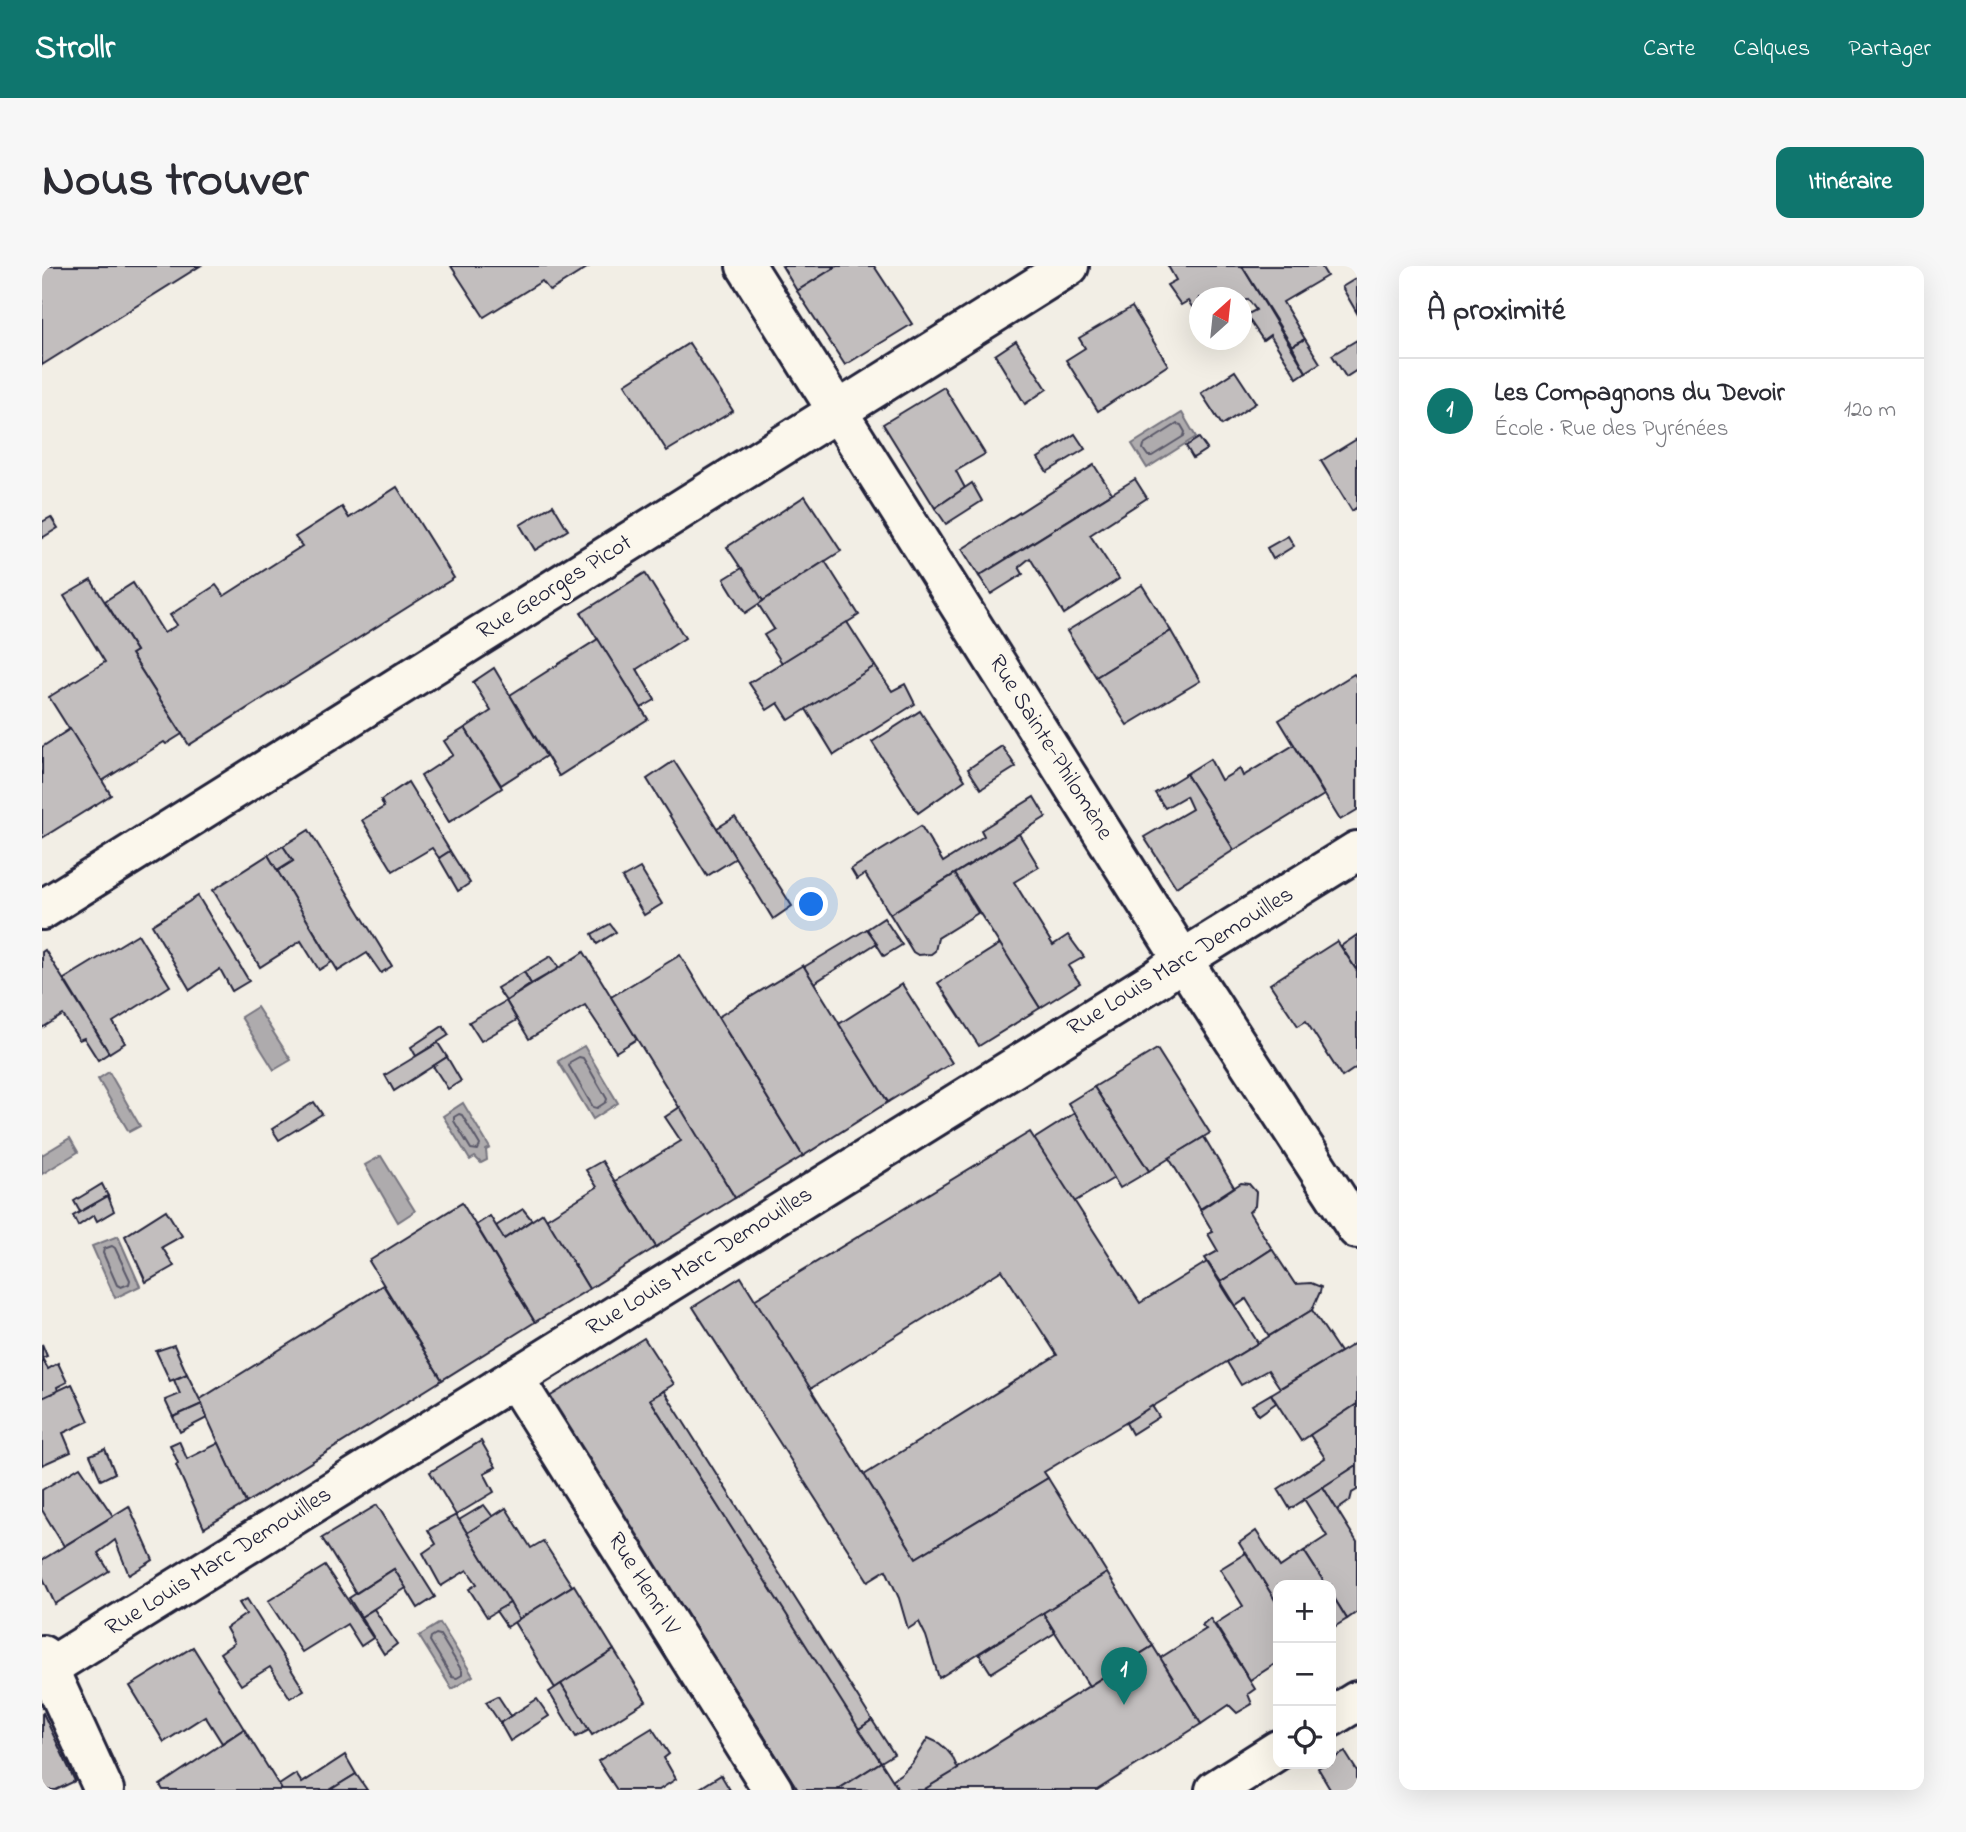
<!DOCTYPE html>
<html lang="fr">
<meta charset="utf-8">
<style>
:root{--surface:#fff;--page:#f7f7f7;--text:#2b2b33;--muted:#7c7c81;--line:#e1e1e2;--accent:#0f766e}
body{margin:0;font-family:"Indie Flower",sans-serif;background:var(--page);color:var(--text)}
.controls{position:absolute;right:21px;bottom:21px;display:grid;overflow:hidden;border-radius:14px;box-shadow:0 7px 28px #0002}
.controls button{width:63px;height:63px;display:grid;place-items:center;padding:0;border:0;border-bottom:2px solid var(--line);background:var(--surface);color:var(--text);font:35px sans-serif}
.compass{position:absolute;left:1147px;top:21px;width:63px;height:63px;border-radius:50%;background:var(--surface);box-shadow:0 7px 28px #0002;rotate:27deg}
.you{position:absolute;left:770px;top:639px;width:24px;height:24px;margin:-18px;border:5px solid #fff;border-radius:50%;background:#1a73e8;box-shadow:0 0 0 10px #1a73e833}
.badge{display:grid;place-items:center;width:46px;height:46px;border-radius:50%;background:var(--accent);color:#fff;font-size:23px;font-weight:700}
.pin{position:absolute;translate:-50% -58px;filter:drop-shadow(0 2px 4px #0008)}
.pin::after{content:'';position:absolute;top:37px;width:24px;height:21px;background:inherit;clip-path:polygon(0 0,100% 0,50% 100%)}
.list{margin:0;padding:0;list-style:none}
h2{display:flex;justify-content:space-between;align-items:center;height:91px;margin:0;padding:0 28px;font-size:30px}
h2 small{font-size:23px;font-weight:400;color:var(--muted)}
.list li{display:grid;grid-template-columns:46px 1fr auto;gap:21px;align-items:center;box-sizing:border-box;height:105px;padding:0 28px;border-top:2px solid var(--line)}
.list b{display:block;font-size:26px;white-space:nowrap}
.list p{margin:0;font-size:23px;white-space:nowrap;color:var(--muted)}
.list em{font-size:23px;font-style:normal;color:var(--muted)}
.icon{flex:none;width:38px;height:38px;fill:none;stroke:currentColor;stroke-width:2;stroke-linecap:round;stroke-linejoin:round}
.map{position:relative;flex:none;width:1315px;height:1524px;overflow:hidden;border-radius:14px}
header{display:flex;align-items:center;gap:42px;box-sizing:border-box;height:98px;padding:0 35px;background:var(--accent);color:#fff}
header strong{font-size:33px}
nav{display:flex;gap:38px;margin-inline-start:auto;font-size:24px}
.intro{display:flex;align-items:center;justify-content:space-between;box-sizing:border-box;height:168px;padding:0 42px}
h1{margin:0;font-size:49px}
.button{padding:18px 32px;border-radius:14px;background:var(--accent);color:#fff;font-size:24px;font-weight:700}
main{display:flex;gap:42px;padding:0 42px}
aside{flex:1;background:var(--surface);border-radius:14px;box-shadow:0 7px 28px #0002}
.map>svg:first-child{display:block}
</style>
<header>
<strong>Strollr</strong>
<nav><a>Carte</a><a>Calques</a><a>Partager</a></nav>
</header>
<div class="intro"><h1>Nous trouver</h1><a class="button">Itinéraire</a></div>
<main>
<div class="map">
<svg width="1315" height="1524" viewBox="0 0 1315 1524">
<rect width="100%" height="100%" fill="#f2eee5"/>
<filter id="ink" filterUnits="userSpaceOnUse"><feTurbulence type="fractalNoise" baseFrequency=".0143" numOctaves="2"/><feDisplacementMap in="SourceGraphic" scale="14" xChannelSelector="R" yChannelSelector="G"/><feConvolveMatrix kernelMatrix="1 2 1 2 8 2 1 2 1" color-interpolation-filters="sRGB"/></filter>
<g filter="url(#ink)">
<g fill="#aeabad" stroke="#76747f" stroke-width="2">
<polygon points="1140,147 1154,171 1105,202 1090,178"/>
<polygon points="215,741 249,794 232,804 199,751"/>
<polygon points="542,780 576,837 551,853 516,795"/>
<polygon points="67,806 98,860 87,866 56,813"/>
<polygon points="421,837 448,882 444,884 445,894 439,897 433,891 428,894 401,850"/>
<polygon points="28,872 36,886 0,908 0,889"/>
<polygon points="339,890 373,945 356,956 323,899"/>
<polygon points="76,970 98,1020 73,1032 50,980"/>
<polygon points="398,1357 431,1410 410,1423 377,1370"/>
</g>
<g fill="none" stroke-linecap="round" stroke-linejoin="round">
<g stroke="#5a5969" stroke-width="2">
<polygon points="1135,158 1139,159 1143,166 1142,170 1110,190 1106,190 1101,183 1102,179"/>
<polygon points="537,791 541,792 565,833 564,836 555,842 551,841 527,800 528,796"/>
<polygon points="417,848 420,849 438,879 436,884 429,883 412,855 412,851"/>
<polygon points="70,980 73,982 88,1014 87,1018 79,1021 75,1019 61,987 62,983"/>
<polygon points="394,1368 398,1369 420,1405 420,1409 415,1412 410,1411 388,1375 389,1371"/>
</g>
</g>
<g fill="#c2bebe" stroke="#22223b" stroke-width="2">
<polygon points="0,0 158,0 0,99"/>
<polygon points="409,0 548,0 508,25 500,15 442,51"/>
<polygon points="740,0 795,0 755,25"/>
<polygon points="795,0 832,0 870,58 803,99 755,25"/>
<polygon points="1126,0 1200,0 1264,106 1255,112 1228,69 1221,74 1204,49 1214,44 1206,33 1199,37 1199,32 1157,32 1157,51 1146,35 1139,39 1125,19 1134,14"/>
<polygon points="1200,0 1279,0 1285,10 1241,36 1263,73 1250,80"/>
<polygon points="1315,12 1315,47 1300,21"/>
<polygon points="1090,41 1126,99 1056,145 1024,94 1043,82 1037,72"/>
<polygon points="1263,73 1278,97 1264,106 1250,80"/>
<polygon points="1315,74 1315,104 1304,111 1290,89"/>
<polygon points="974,75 1005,123 983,138 953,89"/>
<polygon points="647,77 691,145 625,185 583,118"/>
<polygon points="1193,105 1214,137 1180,159 1159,127"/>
<polygon points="902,121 943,188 914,205 923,222 893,242 841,158"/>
<polygon points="1033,168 1043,183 1005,206 996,192"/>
<polygon points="1157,172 1165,183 1151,192 1144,180"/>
<polygon points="1315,173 1315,241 1310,245 1279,195"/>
<polygon points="1052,199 1070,227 937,310 920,283"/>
<polygon points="1093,213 1105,232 1048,269 1077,313 1022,348 988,292 977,301 981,308 949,328 937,310"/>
<polygon points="930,217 940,235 904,258 893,242"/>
<polygon points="355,221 412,312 147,479 89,388 94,385 63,335 91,317 122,367 135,359 128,349 174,319 182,330 260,280 253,271 300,241 307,252"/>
<polygon points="763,230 799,285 721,335 685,281"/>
<polygon points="511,239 526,264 493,284 478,259"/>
<polygon points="9,251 16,262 0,272 0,256"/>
<polygon points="1246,270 1252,280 1231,293 1225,282"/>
<polygon points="783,295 817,349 740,397 722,369 732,363 716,338"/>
<polygon points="700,302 721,335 703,347 682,313"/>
<polygon points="603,307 643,372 595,403 613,434 599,442 539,347"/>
<polygon points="49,314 94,385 89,388 140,468 124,478 122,476 60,515 7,431 63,396 22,330"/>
<polygon points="1100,319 1129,365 1054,411 1025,365"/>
<polygon points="805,356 833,400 747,454 736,437 725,444 707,417"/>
<polygon points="1129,365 1158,415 1085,459 1054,411"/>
<polygon points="556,373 606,453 517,510 468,429"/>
<polygon points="833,400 850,425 863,418 873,438 792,489 764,443"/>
<polygon points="452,402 504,490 459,519 423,462 449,445 431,416"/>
<polygon points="1312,408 1315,412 1315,544 1298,554 1237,454"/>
<polygon points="878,445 923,514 876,547 830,476"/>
<polygon points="423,462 460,522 407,556 379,510 411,489 402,475"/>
<polygon points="28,463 69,529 0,572 0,481"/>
<polygon points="1252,479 1282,529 1192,584 1144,508 1168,493 1179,514 1198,503 1201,510"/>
<polygon points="960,480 974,501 939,523 926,503"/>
<polygon points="632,495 694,592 665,610 605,513"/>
<polygon points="1144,508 1192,584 1134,621 1102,571 1150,543 1144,530 1123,542 1113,527"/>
<polygon points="366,516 408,585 397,592 390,582 351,605 320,554 342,541 339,534"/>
<polygon points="992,531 1004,551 848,648 823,608 815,613 809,603 879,560 901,596 942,570 939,564"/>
<polygon points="693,551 750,640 731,653 675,562"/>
<polygon points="267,564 350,700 339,707 325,687 296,705 235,605 251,595 241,580"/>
<polygon points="977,568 997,601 972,616 1011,679 1026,669 1042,691 1026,700 1038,717 998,742 913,608"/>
<polygon points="241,580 251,595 235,605 226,589"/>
<polygon points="408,585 428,617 416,625 397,592"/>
<polygon points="226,589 290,696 277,704 259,675 218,701 171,624"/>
<polygon points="598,602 620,638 602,649 580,612"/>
<polygon points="913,608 936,647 896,672 893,685 889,688 876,689 871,686 848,648"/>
<polygon points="156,630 207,715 190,725 178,703 148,724 110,659"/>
<polygon points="842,652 860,679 842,690 825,663"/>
<polygon points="568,658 574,666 555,678 550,668"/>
<polygon points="825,663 835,677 772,717 762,701"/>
<polygon points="96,668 128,720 71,756 83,777 67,787 22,713"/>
<polygon points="1315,669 1315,705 1299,680"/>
<polygon points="1295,675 1315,705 1315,801 1300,811 1264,755 1256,760 1228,718"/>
<polygon points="958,678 998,742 937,780 896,717"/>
<polygon points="3,684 67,787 56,794 42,772 37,774 21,749 0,762 0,686"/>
<polygon points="542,686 595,773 574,786 543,739 487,773 464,735"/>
<polygon points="638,689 761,890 693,932 569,731"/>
<polygon points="509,690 517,702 489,718 482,706"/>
<polygon points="761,699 846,836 761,890 676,751"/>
<polygon points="482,706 489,718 464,735 455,722"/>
<polygon points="860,718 910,797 846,836 797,758"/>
<polygon points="464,735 475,754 439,775 427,756"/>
<polygon points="401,760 407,769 374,790 369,781"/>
<polygon points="396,777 405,791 352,825 343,809"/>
<polygon points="1115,783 1168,867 1107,905 1052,821"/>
<polygon points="405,791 419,815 406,823 391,800"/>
<polygon points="1052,821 1107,905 1078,922 1026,837"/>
<polygon points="272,836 280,848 237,874 230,863"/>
<polygon points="638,841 693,932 614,981 573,915 639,875 623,851"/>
<polygon points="1033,847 1072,912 1032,936 992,873"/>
<polygon points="988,866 1098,1037 1165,996 1216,1077 1002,1206 1006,1212 874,1292 822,1209 1015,1089 960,1004 768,1123 712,1034"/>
<polygon points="1162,871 1192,921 1158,943 1127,892"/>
<polygon points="560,895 614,981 547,1023 504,953 555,921 544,904"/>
<polygon points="1199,917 1207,918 1214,926 1213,940 1207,946 1230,983 1179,1016 1163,992 1176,985 1166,968 1171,966 1158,944"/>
<polygon points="60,918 66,930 38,946 32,935"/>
<polygon points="66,930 72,945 55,955 52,949 36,960 31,950"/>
<polygon points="420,937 493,1056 400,1114 327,995"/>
<polygon points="481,943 490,954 462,973 454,960"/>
<polygon points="124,944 140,970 120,981 132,1000 104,1016 83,970"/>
<polygon points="501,947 547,1023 493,1056 434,959 448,950 462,973"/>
<polygon points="1230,983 1253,1018 1269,1017 1279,1021 1278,1026 1270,1044 1227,1070 1204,1033 1194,1040 1179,1016"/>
<polygon points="699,1011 874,1292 1006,1212 1065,1307 897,1412 884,1370 877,1356 866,1363 857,1332 844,1304 826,1315 651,1041"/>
<polygon points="341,1019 400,1114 204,1237 157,1134"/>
<polygon points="1270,1044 1298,1086 1238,1122 1226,1104 1199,1119 1185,1096"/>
<polygon points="602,1072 632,1118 608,1133 839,1496 795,1524 756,1524 507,1131"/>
<polygon points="1315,1076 1315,1138 1259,1175 1229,1128"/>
<polygon points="0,1078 5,1090 0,1092 6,1103 16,1097 25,1116 15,1121 16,1125 0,1132"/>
<polygon points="132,1079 145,1108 128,1115 114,1085"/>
<polygon points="145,1108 160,1138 131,1151 123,1134 138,1128 132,1114"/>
<polygon points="30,1118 47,1155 21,1167 29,1186 0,1199 0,1132"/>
<polygon points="622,1125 830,1454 817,1463 608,1133"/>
<polygon points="1229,1128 1234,1137 1217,1149 1210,1139"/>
<polygon points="160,1138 165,1152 138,1166 131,1151"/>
<polygon points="1315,1138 1315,1199 1248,1243 1236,1223 1283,1192 1268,1169"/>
<polygon points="1110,1140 1117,1151 1090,1168 1084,1157"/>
<polygon points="137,1175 145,1193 177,1177 204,1237 162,1262 134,1199 136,1197 128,1179"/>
<polygon points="439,1175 454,1201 442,1207 452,1226 414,1249 388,1206"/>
<polygon points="63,1183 73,1207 59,1214 48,1189"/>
<polygon points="1315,1199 1315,1224 1310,1227 1308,1235 1295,1244 1281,1221"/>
<polygon points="38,1201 71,1250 22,1280 0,1244 0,1224"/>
<polygon points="1281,1221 1315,1276 1315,1346 1305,1353 1289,1327 1289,1319 1284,1319 1262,1285 1285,1270 1262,1233"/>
<polygon points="335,1239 393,1331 376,1342 352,1303 314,1327 280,1272"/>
<polygon points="442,1239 451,1251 425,1267 417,1254"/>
<polygon points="87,1240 111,1294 87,1309 73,1274 56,1287 67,1305 13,1338 0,1310 0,1294"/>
<polygon points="464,1242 489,1282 501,1275 530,1320 477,1353 425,1267"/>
<polygon points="414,1249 468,1337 445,1351 427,1323 435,1318 425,1304 399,1320 381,1287 394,1278 386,1264"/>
<polygon points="1214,1265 1238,1301 1262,1285 1284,1319 1236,1319 1236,1339 1197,1277"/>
<polygon points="1204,1287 1236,1339 1236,1396 1208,1414 1173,1358 1201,1340 1178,1303"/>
<polygon points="283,1300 331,1372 319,1380 305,1358 260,1386 226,1335"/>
<polygon points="352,1303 364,1322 319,1351 307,1332"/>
<polygon points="1065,1307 1111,1380 1047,1420 1001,1347"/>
<polygon points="532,1319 572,1384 513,1422 472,1356"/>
<polygon points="1289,1327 1305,1353 1289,1363"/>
<polygon points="205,1333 262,1424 248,1432 228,1401 199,1419 178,1387 192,1377 184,1362 204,1348 197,1337"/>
<polygon points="468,1337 477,1353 465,1361 454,1345"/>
<polygon points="332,1343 355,1378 342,1388 319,1351"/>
<polygon points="1001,1347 1013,1367 949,1407 937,1388"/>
<polygon points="1168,1352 1213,1423 1206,1428 1210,1438 1195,1447 1187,1439 1159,1458 1118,1392 1164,1363 1160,1359"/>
<polygon points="1111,1380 1159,1458 1055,1524 881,1524"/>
<polygon points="151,1381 202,1463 180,1477 163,1450 122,1476 88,1420"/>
<polygon points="572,1384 604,1435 550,1469 519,1418"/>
<polygon points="519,1418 547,1464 534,1471 507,1426"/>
<polygon points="456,1430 469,1450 458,1457 444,1436"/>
<polygon points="495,1433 507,1450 468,1475 458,1457"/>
<polygon points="1,1447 33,1515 14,1524 0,1524 0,1448"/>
<polygon points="830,1454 852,1488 839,1496 817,1463"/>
<polygon points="610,1462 627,1488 622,1492 634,1513 617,1524 575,1524 556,1495"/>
<polygon points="202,1463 240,1524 121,1524 118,1519"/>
<polygon points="886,1472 897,1477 904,1483 910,1490 916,1503 881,1524 857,1524 850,1514 860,1507 870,1497"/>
<polygon points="1303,1486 1315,1505 1315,1524 1289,1524 1276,1502 1283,1498 1289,1498 1289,1494"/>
<polygon points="303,1489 314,1508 288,1524 240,1524 237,1519 254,1508 260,1517"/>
<polygon points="839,1496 857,1524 795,1524"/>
<polygon points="314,1508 325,1524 288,1524"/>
<polygon points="679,1509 688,1524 655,1524"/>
</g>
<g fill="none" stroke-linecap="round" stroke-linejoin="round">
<defs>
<g id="minor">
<polyline points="704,0 1156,718 1315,963"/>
<polyline points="0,644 1027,0"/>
<polyline points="472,1112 731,1524"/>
<polyline points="0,1389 62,1524"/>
<polyline points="0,1406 1116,712 1141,693 1315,585"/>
<polyline points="1289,1451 1315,1435"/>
<polyline points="1173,1524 1236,1484"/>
</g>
</defs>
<use href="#minor" stroke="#22223b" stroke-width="44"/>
<use href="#minor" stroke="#fbf7ec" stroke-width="38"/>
</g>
</g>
<g text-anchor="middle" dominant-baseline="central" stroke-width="6" stroke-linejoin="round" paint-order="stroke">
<g font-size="24" fill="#22223b" stroke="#fbf7ec">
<text transform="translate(513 322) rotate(-32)">Rue Georges Picot</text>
<text transform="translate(1008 482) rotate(58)">Rue Sainte-Philomène</text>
<text transform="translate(1139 696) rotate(-32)">Rue Louis Marc Demouilles</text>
<text transform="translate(658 996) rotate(-32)">Rue Louis Marc Demouilles</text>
<text transform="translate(177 1296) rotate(-32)">Rue Louis Marc Demouilles</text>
<text transform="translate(601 1318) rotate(58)">Rue Henri IV</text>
</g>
</g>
</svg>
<div class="controls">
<button>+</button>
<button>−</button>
<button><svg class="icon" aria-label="locate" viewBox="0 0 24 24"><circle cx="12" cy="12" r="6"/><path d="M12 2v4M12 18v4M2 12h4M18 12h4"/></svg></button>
</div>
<svg class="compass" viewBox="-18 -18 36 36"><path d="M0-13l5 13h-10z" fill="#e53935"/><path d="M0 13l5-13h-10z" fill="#7c7c81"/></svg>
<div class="you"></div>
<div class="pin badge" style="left:1082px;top:1439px">1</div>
</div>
<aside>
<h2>À proximité<small></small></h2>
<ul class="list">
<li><span class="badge">1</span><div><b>Les Compagnons du Devoir</b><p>École · Rue des Pyrénées</p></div><em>120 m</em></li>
</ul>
</aside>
</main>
